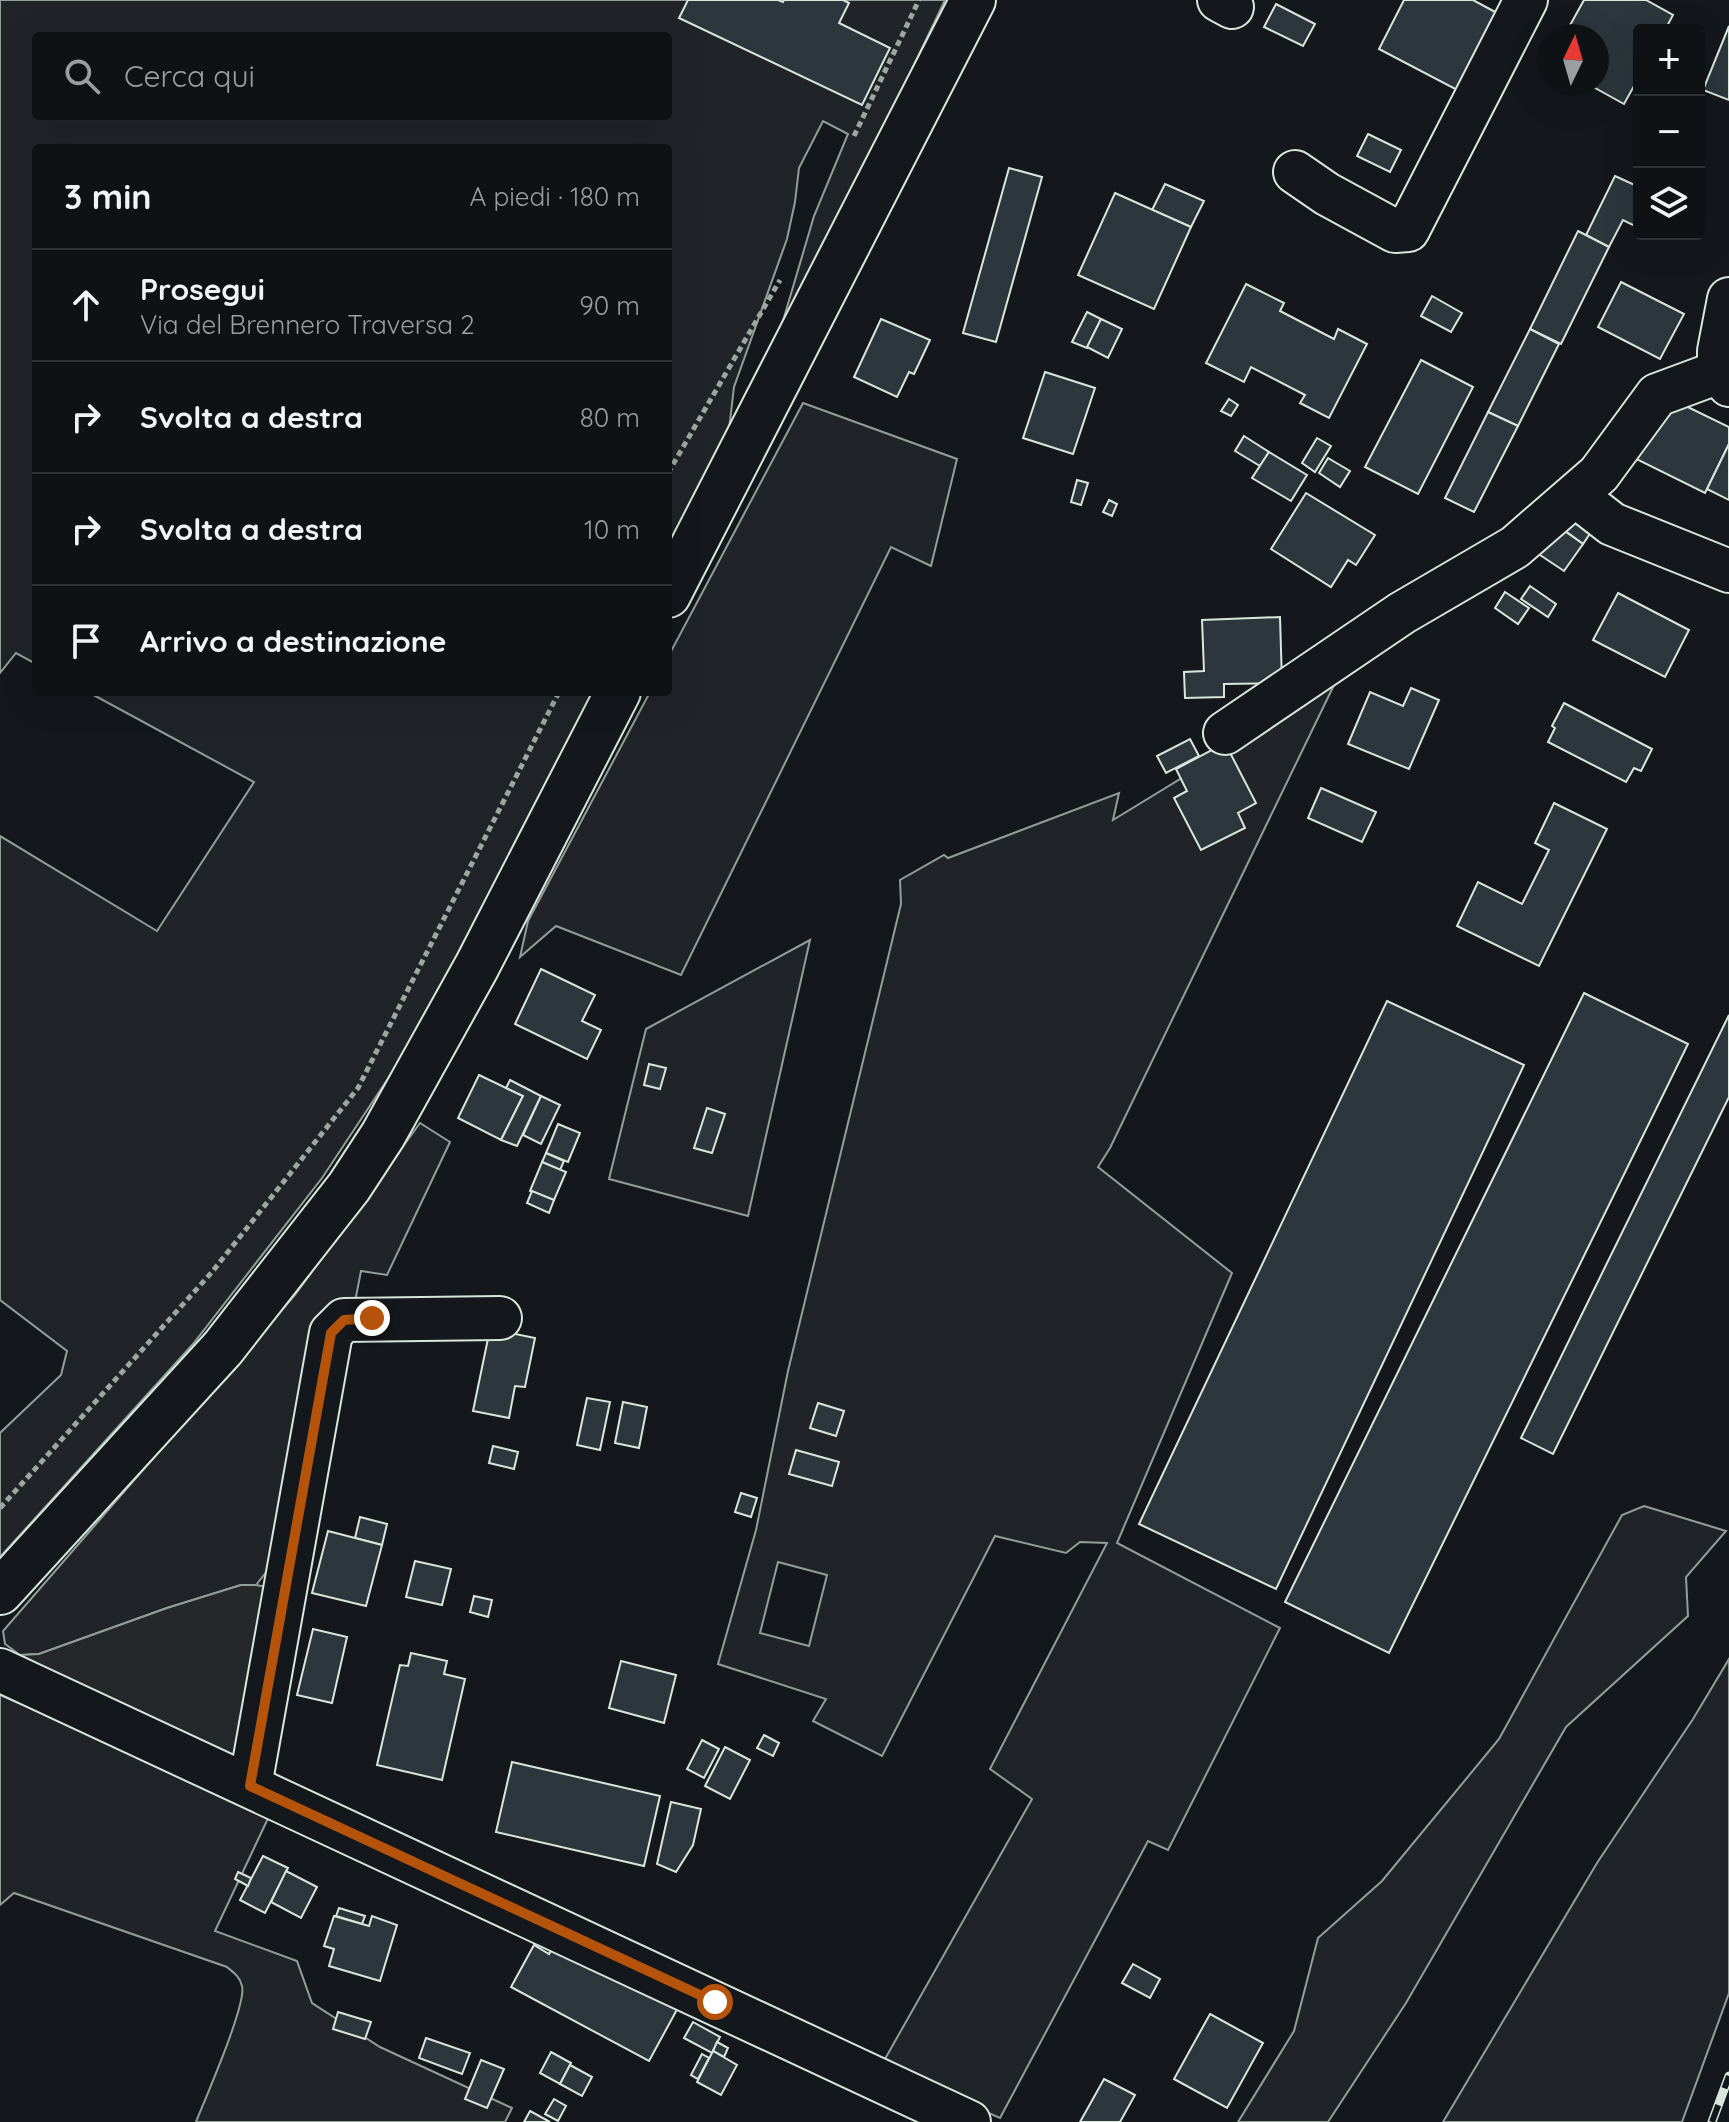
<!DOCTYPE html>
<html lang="it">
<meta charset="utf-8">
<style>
:root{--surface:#0f1215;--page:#181b1e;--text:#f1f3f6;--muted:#9b9ea0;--line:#2f3234}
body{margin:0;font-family:Quicksand,sans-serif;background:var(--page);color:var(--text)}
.controls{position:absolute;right:24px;top:24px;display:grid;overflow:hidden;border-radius:8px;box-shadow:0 8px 32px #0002}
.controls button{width:72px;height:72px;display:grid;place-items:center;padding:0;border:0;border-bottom:2px solid var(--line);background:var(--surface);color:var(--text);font:40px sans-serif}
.compass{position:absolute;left:1537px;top:24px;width:72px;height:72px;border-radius:50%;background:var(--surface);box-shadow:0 8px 32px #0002;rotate:5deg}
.stop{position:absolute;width:24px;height:24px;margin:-18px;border:6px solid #b45309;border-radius:50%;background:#fff}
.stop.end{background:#b45309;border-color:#fff;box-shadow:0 2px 8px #0008}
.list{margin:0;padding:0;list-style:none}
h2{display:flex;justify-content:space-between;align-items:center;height:104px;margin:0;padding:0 32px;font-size:34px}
h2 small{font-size:26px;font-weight:400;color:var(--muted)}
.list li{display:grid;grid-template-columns:52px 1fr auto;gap:24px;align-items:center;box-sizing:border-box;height:112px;padding:0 32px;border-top:2px solid var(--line)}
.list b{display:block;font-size:30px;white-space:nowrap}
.list p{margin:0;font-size:26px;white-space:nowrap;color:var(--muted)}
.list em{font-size:26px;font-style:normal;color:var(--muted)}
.icon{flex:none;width:44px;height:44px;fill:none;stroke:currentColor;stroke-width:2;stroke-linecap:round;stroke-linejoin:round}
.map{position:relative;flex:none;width:1729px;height:2122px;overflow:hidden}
.search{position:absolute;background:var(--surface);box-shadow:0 8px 32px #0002;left:32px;top:32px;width:640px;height:88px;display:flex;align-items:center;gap:20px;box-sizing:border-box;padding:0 28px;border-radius:8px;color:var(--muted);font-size:30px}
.panel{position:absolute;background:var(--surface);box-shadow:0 8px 32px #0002;left:32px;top:144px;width:640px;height:552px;border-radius:8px}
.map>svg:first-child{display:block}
</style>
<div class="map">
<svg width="1729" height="2122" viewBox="0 0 1729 2122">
<rect width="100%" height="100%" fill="#14181c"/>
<g fill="#202428" stroke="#939e99" stroke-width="2" fill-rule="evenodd">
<path d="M0 0H945L769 368 814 216 848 134 823 121 799 168 795 202 787 239 734 387 728 438 668 551V148H36V664L16 653 0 673ZM36 36H668V116H36Z"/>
<polygon points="803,403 957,459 931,566 891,547 681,975 556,926 520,957 528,921 650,692 668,692 668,657"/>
<path d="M1334 685 1110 1148 1098 1167 1232 1273 1117 1543 1280 1628 1168 1850 1148 1841 1000 2118 881 2066 1032 1799 990 1769 1107 1543 1080 1542 1066 1553 995 1536 882 1756 813 1721 826 1699 718 1664 756 1530 788 1371 901 904 900 880 944 855 948 858 1119 793 1113 820ZM778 1562 827 1575 809 1646 760 1633Z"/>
<polygon points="88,692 594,692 465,946 393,1071 322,1178 193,1344 0,1557 0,1433 61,1375 67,1351 0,1300 0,836 157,931 254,782"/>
<polygon points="810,940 748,1216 609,1179 646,1029"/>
<polygon points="420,1123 450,1142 387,1275 361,1271 353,1312 271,1566 256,1585 241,1585 167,1608 39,1654 20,1655 5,1644 3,1631 295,1295"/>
<polygon points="1644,1506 1726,1531 1686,1577 1688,1616 1566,1727 1406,2003 1328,2122 1238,2122 1294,2031 1318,1938 1382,1881 1499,1739 1622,1515"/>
<polygon points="1729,1659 1729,1993 1682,2122 1443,2122 1597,1863 1693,1719"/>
<path d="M0 1695 271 1812 215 1931 297 1961 312 2003 380 2047 512 2108 505 2122H196C205 2099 247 2004 242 1986 240 1977 234 1973 227 1967L14 1893 0 1905Z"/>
</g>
<polygon fill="#24282b" stroke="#939e99" stroke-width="2" points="241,1585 256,1585 298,1593 261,1776 20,1655 39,1654 167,1608"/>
<g fill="#2c363c" stroke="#d8e6dc" stroke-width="2">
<polygon points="688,0 778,0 783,2 784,0 843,0 849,3 839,23 890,48 862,105 679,18"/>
<polygon points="1404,0 1473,0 1499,14 1459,91 1379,49"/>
<polygon points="1584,0 1646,0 1673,15 1665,30 1639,30 1639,77 1624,104 1588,84 1597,84 1597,36 1564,36"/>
<polygon points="1276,4 1315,24 1303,46 1264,27"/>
<polygon points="1729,26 1729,100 1703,90"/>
<polygon points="1368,134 1401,150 1390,172 1357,156"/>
<polygon points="1009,168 1042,177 996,342 963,333"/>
<polygon points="1615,176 1639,187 1639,228 1623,220 1609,247 1586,235"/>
<polygon points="1165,184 1204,201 1191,227 1152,210"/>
<polygon points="1115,193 1191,227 1154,309 1078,275"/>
<polygon points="1578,231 1609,247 1561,344 1530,329"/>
<polygon points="1621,282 1684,314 1660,359 1598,327"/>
<polygon points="1246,284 1284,303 1280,311 1334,339 1338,329 1367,344 1329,418 1300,403 1305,395 1251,367 1244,382 1206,363"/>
<polygon points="1432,296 1462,313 1451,332 1421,316"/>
<polygon points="1087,312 1101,319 1087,348 1072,342"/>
<polygon points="881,319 930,340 914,374 909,372 897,397 854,377"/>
<polygon points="1101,319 1122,329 1108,358 1087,347"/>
<polygon points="1530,329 1559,344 1518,426 1488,412"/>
<polygon points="1421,360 1473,387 1418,494 1365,467"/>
<polygon points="1045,372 1095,388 1073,454 1023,438"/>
<polygon points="1661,394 1729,427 1729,444 1705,493 1620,451"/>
<polygon points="1229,399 1238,405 1231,416 1221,411"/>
<polygon points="1488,412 1518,426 1474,512 1445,498"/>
<polygon points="1244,436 1269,452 1260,466 1235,451"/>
<polygon points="1317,438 1331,446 1315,472 1302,463"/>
<polygon points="1729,444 1729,500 1707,489"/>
<polygon points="1269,452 1307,475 1291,501 1252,478"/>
<polygon points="1328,458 1350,471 1340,487 1319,473"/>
<polygon points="1077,480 1088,483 1081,505 1071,502"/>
<polygon points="1306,493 1375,535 1356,565 1348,560 1331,587 1271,549"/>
<polygon points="1109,500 1117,504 1112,516 1103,512"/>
<polygon points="1567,516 1591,532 1583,544 1560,527"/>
<polygon points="1552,522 1583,544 1564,571 1534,551"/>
<polygon points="1530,586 1556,604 1548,617 1521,599"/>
<polygon points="1505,592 1529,608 1518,624 1495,608"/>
<polygon points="1618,593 1689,630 1665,677 1593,640"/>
<polygon points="1280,617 1282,683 1224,684 1224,697 1185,698 1184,672 1204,671 1202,620"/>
<polygon points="1411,688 1439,700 1409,769 1348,744 1370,692 1403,706"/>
<polygon points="1564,703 1652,749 1641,771 1634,768 1626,782 1548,742 1555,728 1552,726"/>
<polygon points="1190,739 1199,756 1166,773 1157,756"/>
<polygon points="1225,743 1256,803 1238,813 1245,828 1201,850 1174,798 1187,791 1176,769"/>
<polygon points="1321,788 1376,812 1362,842 1308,818"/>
<polygon points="1554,803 1607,829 1539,966 1457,926 1478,882 1522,904 1549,850 1535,843"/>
<polygon points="541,969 595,995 582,1021 601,1030 587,1059 515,1024"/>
<polygon points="1584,993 1688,1044 1389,1653 1285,1602"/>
<polygon points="1387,1001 1524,1065 1276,1589 1139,1524"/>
<polygon points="1729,1015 1729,1097 1553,1454 1521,1438"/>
<polygon points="649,1064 666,1068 660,1089 644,1085"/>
<polygon points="479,1075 523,1096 501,1140 458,1118"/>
<polygon points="510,1080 541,1096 517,1146 501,1140 523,1096 506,1088"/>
<polygon points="541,1096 560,1105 541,1144 523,1135"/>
<polygon points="707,1108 725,1114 712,1153 694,1148"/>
<polygon points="558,1124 580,1133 568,1162 546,1153"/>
<polygon points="546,1153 564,1161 560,1170 542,1162"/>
<polygon points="542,1162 566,1172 554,1200 530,1191"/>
<polygon points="532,1191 554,1200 549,1213 527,1203"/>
<polygon points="490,1329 535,1338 525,1387 515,1386 509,1418 473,1411"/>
<polygon points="587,1398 610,1402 600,1450 577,1445"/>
<polygon points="623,1402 647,1407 639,1448 615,1443"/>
<polygon points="818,1403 844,1411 836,1436 810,1428"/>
<polygon points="493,1446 518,1452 514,1469 489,1463"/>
<polygon points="796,1450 839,1462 832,1486 789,1474"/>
<polygon points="741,1493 757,1498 751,1517 735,1512"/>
<polygon points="360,1517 387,1524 382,1545 355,1538"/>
<polygon points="328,1531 382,1545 366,1606 312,1593"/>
<polygon points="415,1561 451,1569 442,1605 406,1597"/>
<polygon points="474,1596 492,1600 488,1617 470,1612"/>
<polygon points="313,1629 347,1637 332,1703 297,1695"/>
<polygon points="411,1653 447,1661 444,1674 465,1679 442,1780 377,1765 400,1665 408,1666"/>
<polygon points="621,1661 676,1675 664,1723 609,1708"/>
<polygon points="764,1735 779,1743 773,1756 757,1748"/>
<polygon points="702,1740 719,1749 704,1778 687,1769"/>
<polygon points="725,1747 750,1760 730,1799 705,1786"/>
<polygon points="512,1762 660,1796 644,1866 496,1832"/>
<polygon points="671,1802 701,1809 693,1845 676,1872 657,1864"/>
<polygon points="263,1856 288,1868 265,1913 240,1900"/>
<polygon points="286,1871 317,1887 301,1918 271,1902"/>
<polygon points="238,1872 251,1878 248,1886 235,1879"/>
<polygon points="339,1908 365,1916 362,1924 336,1916"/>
<polygon points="334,1916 369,1926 372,1916 397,1925 380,1981 329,1966 334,1949 324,1946"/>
<polygon points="557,1939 680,2004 649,2061 511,1987 534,1945 549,1954"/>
<polygon points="1133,1964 1160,1979 1150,1998 1122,1983"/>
<polygon points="338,2012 371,2022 365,2039 333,2029"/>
<polygon points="1210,2014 1263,2043 1227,2108 1174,2079"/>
<polygon points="693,2022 720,2037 712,2053 684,2038"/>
<polygon points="426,2038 470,2053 462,2074 419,2058"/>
<polygon points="717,2042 728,2048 724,2057 713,2051"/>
<polygon points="713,2051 737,2065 721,2095 697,2082"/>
<polygon points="551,2052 571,2063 560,2084 540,2073"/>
<polygon points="702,2054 709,2058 698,2079 691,2075"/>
<polygon points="481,2060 504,2069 487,2108 465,2099"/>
<polygon points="570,2065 592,2077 582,2096 560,2084"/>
<polygon points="1104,2079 1135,2095 1120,2122 1080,2122"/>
<polygon points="554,2099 566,2106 558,2121 545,2114"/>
<polygon points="530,2111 550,2122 524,2122"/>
</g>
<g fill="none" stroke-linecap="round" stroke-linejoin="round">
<defs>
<g id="minor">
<polyline points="1219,0 1232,7"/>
<polyline points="1295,172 1327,194 1395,231 1408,230 1526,0"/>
<polyline points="1729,299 1719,351 1719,372 1729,385"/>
<polyline points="1576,496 1612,524 1729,571"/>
<polyline points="1225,733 1402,613 1515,547 1599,474 1657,395 1719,372"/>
<polyline points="0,1670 969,2122"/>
<polyline points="250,1786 331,1333 344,1320 500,1318"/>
</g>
<g id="major">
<polyline points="668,595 973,0"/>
<polyline points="0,1592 223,1348 349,1187 383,1135 477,966 618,692"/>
</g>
</defs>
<use href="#minor" stroke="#d8e6dc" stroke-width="46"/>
<use href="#major" stroke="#d8e6dc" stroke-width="48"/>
<g stroke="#9da8a2" stroke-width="5" stroke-dasharray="6 4" stroke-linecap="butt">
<polyline points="854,136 919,0"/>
<polyline points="668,473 780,280"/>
<polyline points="0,1508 212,1272 358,1088 559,692"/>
</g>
<use href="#minor" stroke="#14181c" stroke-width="42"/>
<use href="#major" stroke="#14181c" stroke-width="44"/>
<defs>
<polyline id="rail" points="1712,2122 1729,2076"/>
</defs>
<use href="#rail" stroke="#d8e6dc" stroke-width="9"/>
<use href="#rail" stroke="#14181c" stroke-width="6" stroke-dasharray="18" stroke-linecap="butt"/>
</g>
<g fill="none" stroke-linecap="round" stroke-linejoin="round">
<polyline stroke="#b45309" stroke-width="10" points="372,1318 344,1320 331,1333 250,1786 715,2002"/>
</g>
</svg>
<div class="controls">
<button>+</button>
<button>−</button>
<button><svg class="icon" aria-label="layers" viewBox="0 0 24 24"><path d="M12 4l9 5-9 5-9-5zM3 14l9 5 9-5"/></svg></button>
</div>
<svg class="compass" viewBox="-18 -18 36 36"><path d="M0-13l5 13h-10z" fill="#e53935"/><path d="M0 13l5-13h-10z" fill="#9b9ea0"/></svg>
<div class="stop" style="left:715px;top:2002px"></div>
<div class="stop end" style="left:372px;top:1318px"></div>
<div class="search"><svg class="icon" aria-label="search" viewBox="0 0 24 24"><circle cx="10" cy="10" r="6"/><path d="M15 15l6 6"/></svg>Cerca qui</div>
<section class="panel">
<h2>3 min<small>A piedi · 180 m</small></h2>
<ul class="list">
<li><svg class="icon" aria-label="ahead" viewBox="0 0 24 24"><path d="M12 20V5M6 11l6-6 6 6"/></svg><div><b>Prosegui</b><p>Via del Brennero Traversa 2</p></div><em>90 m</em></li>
<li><svg class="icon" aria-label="right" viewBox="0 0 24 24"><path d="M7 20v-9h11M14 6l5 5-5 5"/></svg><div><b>Svolta a destra</b></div><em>80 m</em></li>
<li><svg class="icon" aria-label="right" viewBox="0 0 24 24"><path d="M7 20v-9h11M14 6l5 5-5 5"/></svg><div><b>Svolta a destra</b></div><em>10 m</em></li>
<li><svg class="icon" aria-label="arrive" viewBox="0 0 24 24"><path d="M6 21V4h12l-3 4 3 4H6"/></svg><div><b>Arrivo a destinazione</b></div></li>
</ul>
</section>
</div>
